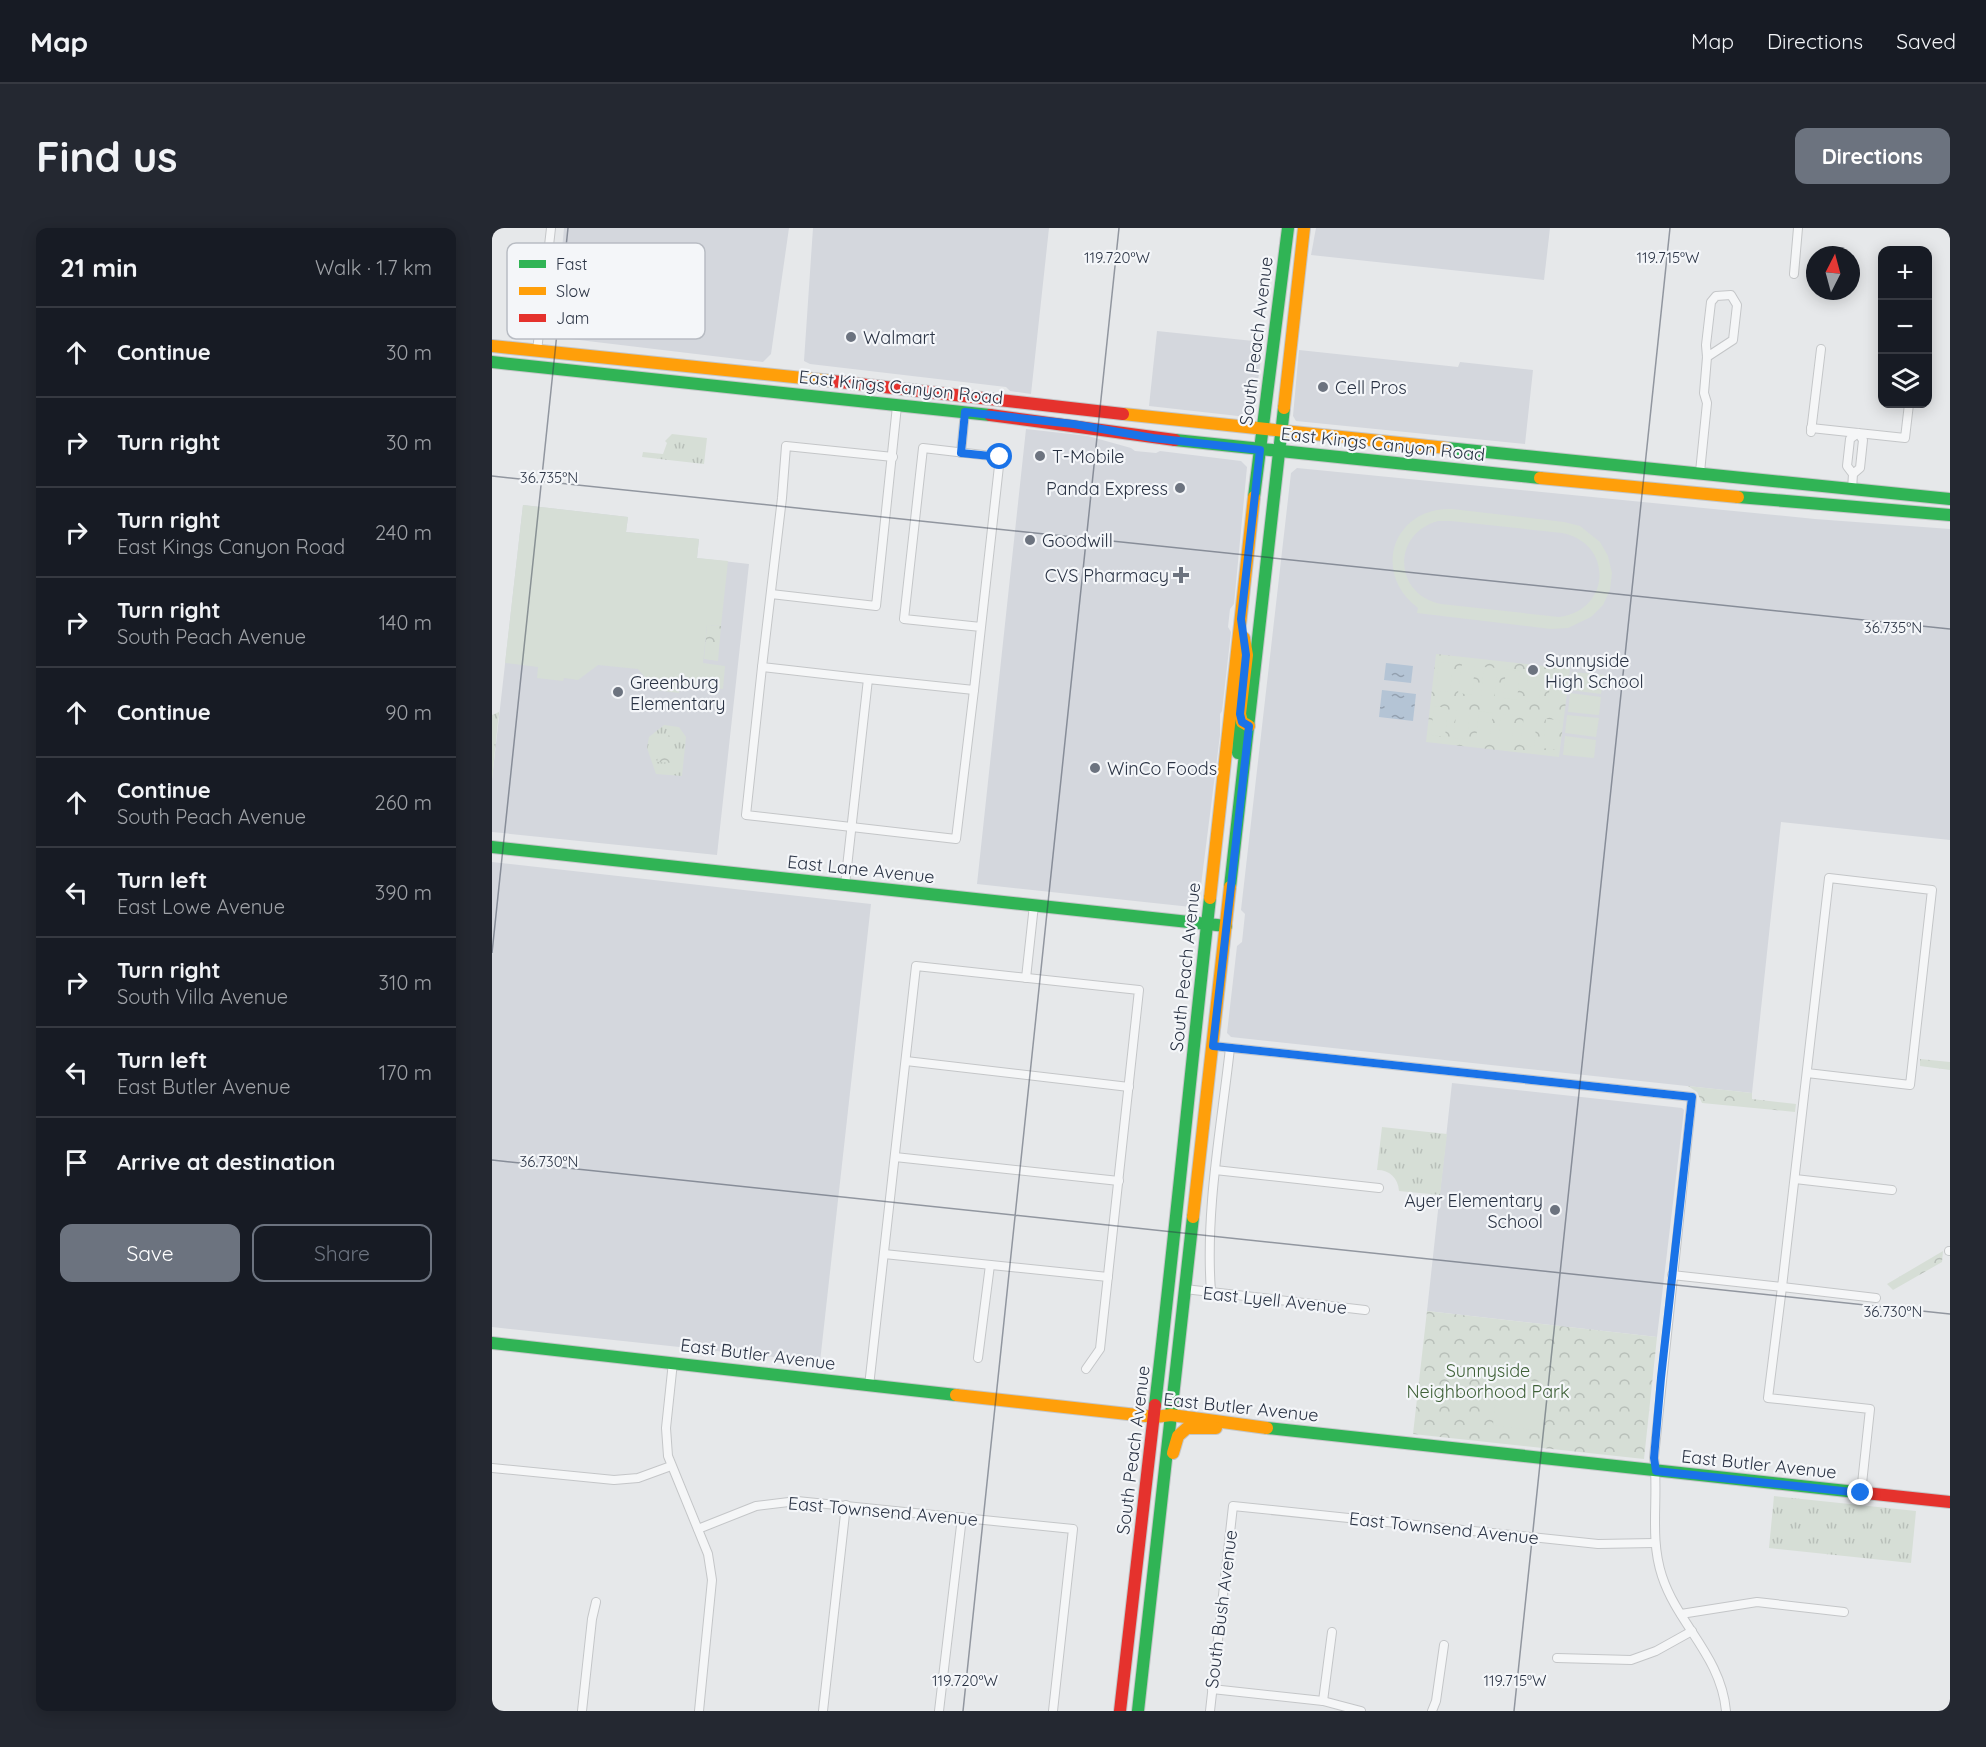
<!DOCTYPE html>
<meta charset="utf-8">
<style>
:root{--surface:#171b24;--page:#242831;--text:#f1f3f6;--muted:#9ea1a6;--line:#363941;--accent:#6c737f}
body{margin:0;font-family:Quicksand,sans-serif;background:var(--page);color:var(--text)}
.controls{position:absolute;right:18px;top:18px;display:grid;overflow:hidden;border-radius:12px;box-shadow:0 3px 15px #0003}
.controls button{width:54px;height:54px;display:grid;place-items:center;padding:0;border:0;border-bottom:2px solid var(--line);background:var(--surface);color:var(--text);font:30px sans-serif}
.compass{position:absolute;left:1314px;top:18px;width:54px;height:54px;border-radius:50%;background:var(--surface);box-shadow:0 3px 15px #0003;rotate:6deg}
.stop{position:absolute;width:18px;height:18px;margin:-14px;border:4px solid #1a73e8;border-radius:50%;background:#fff}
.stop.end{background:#1a73e8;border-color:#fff;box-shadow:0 2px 6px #0008}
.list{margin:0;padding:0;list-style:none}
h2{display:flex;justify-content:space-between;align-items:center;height:78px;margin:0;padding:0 24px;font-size:26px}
h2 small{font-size:20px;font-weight:400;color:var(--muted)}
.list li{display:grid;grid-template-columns:39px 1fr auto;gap:18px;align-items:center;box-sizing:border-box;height:90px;padding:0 24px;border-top:2px solid var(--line)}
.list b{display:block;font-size:22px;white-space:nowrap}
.list p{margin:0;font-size:20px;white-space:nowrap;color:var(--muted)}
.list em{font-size:20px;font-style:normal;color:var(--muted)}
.actions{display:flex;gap:12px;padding:18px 24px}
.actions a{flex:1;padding:14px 0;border:2px solid var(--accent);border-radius:12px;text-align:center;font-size:21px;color:var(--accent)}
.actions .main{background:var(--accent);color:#fff}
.icon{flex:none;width:33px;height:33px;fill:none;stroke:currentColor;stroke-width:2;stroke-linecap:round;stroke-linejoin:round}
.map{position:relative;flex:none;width:1458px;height:1483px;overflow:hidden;border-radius:12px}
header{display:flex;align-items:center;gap:36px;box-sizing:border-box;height:84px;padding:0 30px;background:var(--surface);border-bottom:2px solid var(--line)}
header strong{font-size:28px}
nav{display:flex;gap:33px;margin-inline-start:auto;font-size:21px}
.intro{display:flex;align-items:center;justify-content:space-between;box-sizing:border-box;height:144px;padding:0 36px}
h1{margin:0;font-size:42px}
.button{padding:15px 27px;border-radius:12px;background:var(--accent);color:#fff;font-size:21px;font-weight:700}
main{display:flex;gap:36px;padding:0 36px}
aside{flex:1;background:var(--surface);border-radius:12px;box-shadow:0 3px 15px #0003}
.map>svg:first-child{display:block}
</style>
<header>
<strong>Map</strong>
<nav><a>Map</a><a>Directions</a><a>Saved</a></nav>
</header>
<div class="intro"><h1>Find us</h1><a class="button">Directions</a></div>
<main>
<aside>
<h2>21 min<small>Walk · 1.7 km</small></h2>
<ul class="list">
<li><svg class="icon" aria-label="ahead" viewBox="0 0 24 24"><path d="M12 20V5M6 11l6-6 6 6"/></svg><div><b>Continue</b></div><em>30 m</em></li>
<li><svg class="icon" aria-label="right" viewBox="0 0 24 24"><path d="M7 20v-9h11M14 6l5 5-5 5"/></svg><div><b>Turn right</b></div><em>30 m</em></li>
<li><svg class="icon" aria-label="right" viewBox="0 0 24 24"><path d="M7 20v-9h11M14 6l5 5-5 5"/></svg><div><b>Turn right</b><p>East Kings Canyon Road</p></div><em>240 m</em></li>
<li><svg class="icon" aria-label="right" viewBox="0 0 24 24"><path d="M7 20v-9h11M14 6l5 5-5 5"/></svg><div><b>Turn right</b><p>South Peach Avenue</p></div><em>140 m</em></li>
<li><svg class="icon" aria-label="ahead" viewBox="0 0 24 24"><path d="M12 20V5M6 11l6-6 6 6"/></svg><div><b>Continue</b></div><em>90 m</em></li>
<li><svg class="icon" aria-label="ahead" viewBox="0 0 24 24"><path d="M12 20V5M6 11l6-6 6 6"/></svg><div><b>Continue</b><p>South Peach Avenue</p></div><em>260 m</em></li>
<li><svg class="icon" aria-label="left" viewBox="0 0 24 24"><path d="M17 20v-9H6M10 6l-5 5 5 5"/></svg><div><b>Turn left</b><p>East Lowe Avenue</p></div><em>390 m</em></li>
<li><svg class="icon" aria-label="right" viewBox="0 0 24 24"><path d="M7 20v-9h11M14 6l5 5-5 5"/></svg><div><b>Turn right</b><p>South Villa Avenue</p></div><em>310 m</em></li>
<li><svg class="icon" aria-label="left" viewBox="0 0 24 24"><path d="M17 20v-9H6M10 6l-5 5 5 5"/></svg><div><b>Turn left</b><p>East Butler Avenue</p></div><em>170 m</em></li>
<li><svg class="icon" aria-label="arrive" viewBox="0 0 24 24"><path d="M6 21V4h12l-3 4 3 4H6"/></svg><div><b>Arrive at destination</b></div></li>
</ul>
<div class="actions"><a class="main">Save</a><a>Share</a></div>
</aside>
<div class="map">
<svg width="1458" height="1483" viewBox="0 0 1458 1483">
<defs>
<pattern id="grass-tufts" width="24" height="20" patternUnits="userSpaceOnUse" patternTransform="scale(1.5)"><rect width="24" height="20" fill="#d6ded6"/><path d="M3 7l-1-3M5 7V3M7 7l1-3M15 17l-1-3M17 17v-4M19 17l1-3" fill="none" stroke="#b8bfb9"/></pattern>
<pattern id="forest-crowns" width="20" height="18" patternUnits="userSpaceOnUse" patternTransform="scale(1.5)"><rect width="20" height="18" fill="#d6ded6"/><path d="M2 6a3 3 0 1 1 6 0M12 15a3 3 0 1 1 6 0" fill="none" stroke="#b8bfb9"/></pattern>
<pattern id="water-ripples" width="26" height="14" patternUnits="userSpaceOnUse" patternTransform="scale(1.5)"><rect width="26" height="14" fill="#b4c4d5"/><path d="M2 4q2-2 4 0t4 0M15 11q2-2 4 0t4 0" fill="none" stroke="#93a0af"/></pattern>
</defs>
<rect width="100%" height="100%" fill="#e6e8ea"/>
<g fill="#d4d7dd">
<polygon points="72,0 297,0 279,126 271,134 62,109"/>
<polygon points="321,0 557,0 539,166 518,163 514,159 318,136 312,133"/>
<polygon points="824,0 1058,0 1052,52 819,27"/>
<polygon points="665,103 771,114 762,185 755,189 657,178"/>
<polygon points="807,122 966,139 968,134 1041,142 1033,216 804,193 801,188"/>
<polygon points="534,201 596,208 639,220 643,223 664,225 668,223 749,233 755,239 742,376 738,381 736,399 739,404 730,483 728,486 728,507 707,673 699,679 485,656"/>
<polygon points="805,240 1323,291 1458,301 1458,612 1289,594 1260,865 739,809 735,805 745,718 750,714 753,686 749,682 799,245"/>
<polygon points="31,277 136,289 134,304 207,311 205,330 257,336 225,627 0,604 0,551"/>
<polygon points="0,634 379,676 328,1134 0,1099"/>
<polygon points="960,855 1190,880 1192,882 1165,1109 935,1083"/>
</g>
<g fill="url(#grass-tufts)">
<polygon points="180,206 215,210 212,236 150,229 151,224 171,226 175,215 173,213"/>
<polygon points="7,484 0,551 0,487"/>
<polygon points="172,497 187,499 194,509 190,548 164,546 155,520 157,509"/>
<path d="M890 899 955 906 948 967 907 963C906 950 898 942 885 942Z"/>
<polygon points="1282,1268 1424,1283 1419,1335 1277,1320"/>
</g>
<g fill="url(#forest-crowns)">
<polygon points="215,397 229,398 226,433 212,431"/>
<polygon points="944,426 1078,441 1067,529 934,514"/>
<polygon points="170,507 182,508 181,535 165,534"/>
<polygon points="1428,831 1458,834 1458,842 1428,838"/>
<polygon points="1196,858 1260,865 1260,871 1304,876 1303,884 1210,875 1205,864"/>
<polygon points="1451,1023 1450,1034 1401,1062 1395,1056"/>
<polygon points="935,1083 1165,1109 1152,1231 921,1206"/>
</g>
<g fill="#d6ded6" fill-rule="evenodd">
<polygon points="31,277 136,289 134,304 207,311 205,330 236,333 229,398 215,397 211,435 233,438 231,461 188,456 187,465 164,462 146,441 106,437 86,452 72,450 71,453 45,450 46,439 13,435"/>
<path d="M960 281 1072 294 1088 298 1108 314 1116 328 1120 345 1118 362 1111 377 1099 389 1076 400 1059 401 925 385 926 380C879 345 901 279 960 281ZM946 293H959L1070 305C1122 315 1119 383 1067 389L949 376C902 367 899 306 946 293Z"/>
<polygon points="947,434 961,435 958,464 944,463"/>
<polygon points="970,436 983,438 980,467 966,465"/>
<polygon points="992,439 1006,440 1002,469 989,468"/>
<polygon points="1014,441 1028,443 1025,472 1011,470"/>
<polygon points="1037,444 1050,445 1047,474 1033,473"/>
<polygon points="1080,444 1112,447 1109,466 1078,462"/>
<polygon points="1059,446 1073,448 1069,477 1056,475"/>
<polygon points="1078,465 1109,469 1107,487 1076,484"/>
<polygon points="942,478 956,480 953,509 939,507"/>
<polygon points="965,481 978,482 975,511 961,510"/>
<polygon points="987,483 1001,485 997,514 984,512"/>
<polygon points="1009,486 1023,487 1019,516 1006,515"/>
<polygon points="1075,487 1107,490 1104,509 1073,505"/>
<polygon points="1032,488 1045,490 1042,519 1028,517"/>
<polygon points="1054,491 1068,492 1064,522 1051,520"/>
<polygon points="1073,508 1104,512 1102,530 1071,527"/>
<polygon points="1006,1149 1051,1154 1047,1196 1040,1202 1001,1197"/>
</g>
<g fill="url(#water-ripples)">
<polygon points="894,435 921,438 919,455 892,452"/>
<polygon points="890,462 924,466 921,493 887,489"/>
</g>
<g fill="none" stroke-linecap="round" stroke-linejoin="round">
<defs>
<g id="street">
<polyline points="1302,46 1306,0"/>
<polyline points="45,123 59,0"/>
<polyline points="1319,200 1413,210 1417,176"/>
<polyline points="1319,204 1329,121"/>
<polyline points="469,225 473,184"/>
<polyline points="1208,244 1215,175 1212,165 1215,129 1214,117 1219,74 1224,68 1239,67 1245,77 1241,112 1215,129"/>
<polyline points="1360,261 1361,246 1368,240 1371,212 1366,205 1358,211 1355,238 1361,246"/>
<polyline points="279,366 384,378 405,178"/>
<polyline points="270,439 254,587 464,611 482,462"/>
<polyline points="376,451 270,439 290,270 294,218 401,229"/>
<polyline points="353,657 376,451 482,462 508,229 431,220 412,391 489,399"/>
<polyline points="534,750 542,677"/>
<path d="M721 818 1200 869 1162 1229C1167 1269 1157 1309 1170 1348 1186 1397 1229 1428 1234 1483"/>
<polyline points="414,833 637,859"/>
<polyline points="403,929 627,953"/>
<polyline points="723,942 887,960"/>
<polyline points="1303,951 1400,962"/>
<polyline points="1457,1023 1458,1023"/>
<polyline points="392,1026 616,1049"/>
<path d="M1180 1047 1290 1059C1306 923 1321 786 1337 650L1440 662 1418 857 1315 845"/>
<polyline points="693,1061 873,1082"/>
<path d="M719 1064C713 983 729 901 738 820"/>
<polyline points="486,1130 498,1037"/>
<polyline points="181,1134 174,1200 176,1228 216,1326 220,1352 207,1483"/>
<polyline points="377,1158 424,738 647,762 608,1121 594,1141"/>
<polyline points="0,1240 122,1252 146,1250 179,1238"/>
<polyline points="1369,1265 1378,1181 1276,1170 1290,1059 1384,1070"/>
<polyline points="206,1301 264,1278 305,1273 581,1301 561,1483"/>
<polyline points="1189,1386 1265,1374 1352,1384"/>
<polyline points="1065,1430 1139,1432 1164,1423 1200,1403"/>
<polyline points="720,1461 831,1473 869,1483"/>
<polyline points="831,1473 840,1404"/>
<polyline points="90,1483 100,1391 104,1374"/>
<polyline points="331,1483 354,1277"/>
<polyline points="447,1483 470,1289"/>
<polyline points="718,1483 741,1278 1106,1316 1162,1315"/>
<polyline points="940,1483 944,1473 952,1417"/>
</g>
<g id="fast">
<polyline points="0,134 498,187"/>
<polyline points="683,212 1048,250"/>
<polyline points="955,220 1458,271"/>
<polyline points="762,269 796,0"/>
<polyline points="1246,269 1458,287"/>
<polyline points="738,496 743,497 747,502 746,525"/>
<polyline points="0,619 734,698"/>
<polyline points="738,659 792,180"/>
<polyline points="0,1115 464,1167"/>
<path d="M663 1177C683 1008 699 839 718 670"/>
<polyline points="775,1200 1364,1264"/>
<polyline points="646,1483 701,989"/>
</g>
<g id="slow">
<polyline points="0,118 340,153"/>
<polyline points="792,180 812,0"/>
<polyline points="631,186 955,220"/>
<polyline points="1048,250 1246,269"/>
<polyline points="752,410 755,427 748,486 750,494 757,498"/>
<polyline points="718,670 762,269"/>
<polyline points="701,989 738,659"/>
<polyline points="464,1167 663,1189 679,1187 775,1200"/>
<polyline points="681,1225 686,1208 695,1200 724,1200"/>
</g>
<g id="jam">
<polyline points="340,153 631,186"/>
<polyline points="498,187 683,212"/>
<polyline points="1364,1264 1458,1274"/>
<polyline points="628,1483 663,1177"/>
</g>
</defs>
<use href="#street" stroke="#c4c6c8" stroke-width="10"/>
<use href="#fast" stroke="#c4c6c8" stroke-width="14"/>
<use href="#slow" stroke="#c4c6c8" stroke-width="14"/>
<use href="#jam" stroke="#c4c6c8" stroke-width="14"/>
<use href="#street" stroke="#f5f6f7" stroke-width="8"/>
<use href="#fast" stroke="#30b455" stroke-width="12"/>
<use href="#slow" stroke="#ff9f0a" stroke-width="12"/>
<use href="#jam" stroke="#e5322d" stroke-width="12"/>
</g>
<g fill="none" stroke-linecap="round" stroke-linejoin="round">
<polyline stroke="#1a73e8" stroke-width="8" points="508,229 469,225 473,184 581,196 661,210 768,222 749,391 754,427 748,486 750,494 757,498 721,818 1200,869 1169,1150 1162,1230 1164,1243 1369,1265"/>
</g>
<path fill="none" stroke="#2b3445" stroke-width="1.5" stroke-opacity="0.45" d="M0 248 1458 401M0 725 76 0M0 932 1458 1086M471 1483 627 0M1022 1483 1178 0"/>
<g fill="#6c737f" stroke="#f4f6f9" stroke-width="2">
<circle cx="359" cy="109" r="6"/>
<circle cx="831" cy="159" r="6"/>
<circle cx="548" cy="228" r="6"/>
<circle cx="688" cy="260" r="6"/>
<circle cx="538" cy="312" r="6"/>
<path d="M686 338h6v6h6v6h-6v6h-6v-6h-6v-6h6z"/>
<circle cx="1041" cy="442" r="6"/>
<circle cx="126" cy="464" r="6"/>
<circle cx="603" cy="540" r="6"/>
<circle cx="1063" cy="982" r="6"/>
</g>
<g text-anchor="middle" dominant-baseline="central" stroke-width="4.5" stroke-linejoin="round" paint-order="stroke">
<g font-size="18" fill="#2b3445" stroke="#f4f6f9" text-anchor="start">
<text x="371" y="109">Walmart</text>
<text x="843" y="159">Cell Pros</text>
<text x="560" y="228">T-Mobile</text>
<text x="676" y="260" text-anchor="end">Panda Express</text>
<text x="550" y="312">Goodwill</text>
<text x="677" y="347" text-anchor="end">CVS Pharmacy</text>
<text x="1053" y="432">Sunnyside<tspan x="1053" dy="21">High School</tspan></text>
<text x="138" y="454">Greenburg<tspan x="138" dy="21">Elementary</tspan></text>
<text x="615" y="540">WinCo Foods</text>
<text x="1051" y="972" text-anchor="end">Ayer Elementary<tspan x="1051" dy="21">School</tspan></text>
</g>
<g font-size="18" fill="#2b3445" stroke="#f4f6f9">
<text transform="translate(764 113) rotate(-83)">South Peach Avenue</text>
<text transform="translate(409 159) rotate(6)">East Kings Canyon Road</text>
<text transform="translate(891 216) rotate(6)">East Kings Canyon Road</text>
<text transform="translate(369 641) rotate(6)">East Lane Avenue</text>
<text transform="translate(693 739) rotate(-84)">South Peach Avenue</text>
<text transform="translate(783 1072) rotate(6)">East Lyell Avenue</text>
<text transform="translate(266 1126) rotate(7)">East Butler Avenue</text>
<text transform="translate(749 1179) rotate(6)">East Butler Avenue</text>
<text transform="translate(641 1222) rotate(-83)">South Peach Avenue</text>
<text transform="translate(1267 1236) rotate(6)">East Butler Avenue</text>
<text transform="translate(391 1283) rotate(5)">East Townsend Avenue</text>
<text transform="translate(952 1300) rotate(6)">East Townsend Avenue</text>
<text transform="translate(729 1381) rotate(-83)">South Bush Avenue</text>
</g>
<g font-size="18" fill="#3f6138" stroke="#f4f6f9">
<text x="996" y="1142">Sunnyside<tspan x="996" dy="21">Neighborhood Park</tspan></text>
</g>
</g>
<rect x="15" y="15" width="198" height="96" rx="9" fill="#f4f6f9" stroke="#b8bcc3" stroke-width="1.5"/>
<rect x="27" y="32" width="27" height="8" fill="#30b455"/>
<rect x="27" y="59" width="27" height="8" fill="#ff9f0a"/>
<rect x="27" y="86" width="27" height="8" fill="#e5322d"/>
<g font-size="16" fill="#2b3445">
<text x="64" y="42">Fast</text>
<text x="64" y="69">Slow</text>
<text x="64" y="96">Jam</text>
</g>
<g font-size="15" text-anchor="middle" fill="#2b3445" stroke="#f4f6f9" stroke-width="4.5" stroke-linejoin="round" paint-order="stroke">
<text x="625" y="35">119.720°W</text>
<text x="1176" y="35">119.715°W</text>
<text x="57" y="255">36.735°N</text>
<text x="1401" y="405">36.735°N</text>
<text x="57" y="939">36.730°N</text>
<text x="1401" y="1089">36.730°N</text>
<text x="473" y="1458">119.720°W</text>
<text x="1023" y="1458">119.715°W</text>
</g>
</svg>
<div class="controls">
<button>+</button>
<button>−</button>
<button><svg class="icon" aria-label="layers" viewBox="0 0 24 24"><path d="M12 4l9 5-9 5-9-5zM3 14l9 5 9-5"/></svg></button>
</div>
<svg class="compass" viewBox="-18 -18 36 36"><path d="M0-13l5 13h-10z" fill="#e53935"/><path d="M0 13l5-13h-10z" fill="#9ea1a6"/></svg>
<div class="stop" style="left:508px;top:229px"></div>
<div class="stop end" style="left:1369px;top:1265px"></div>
</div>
</main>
